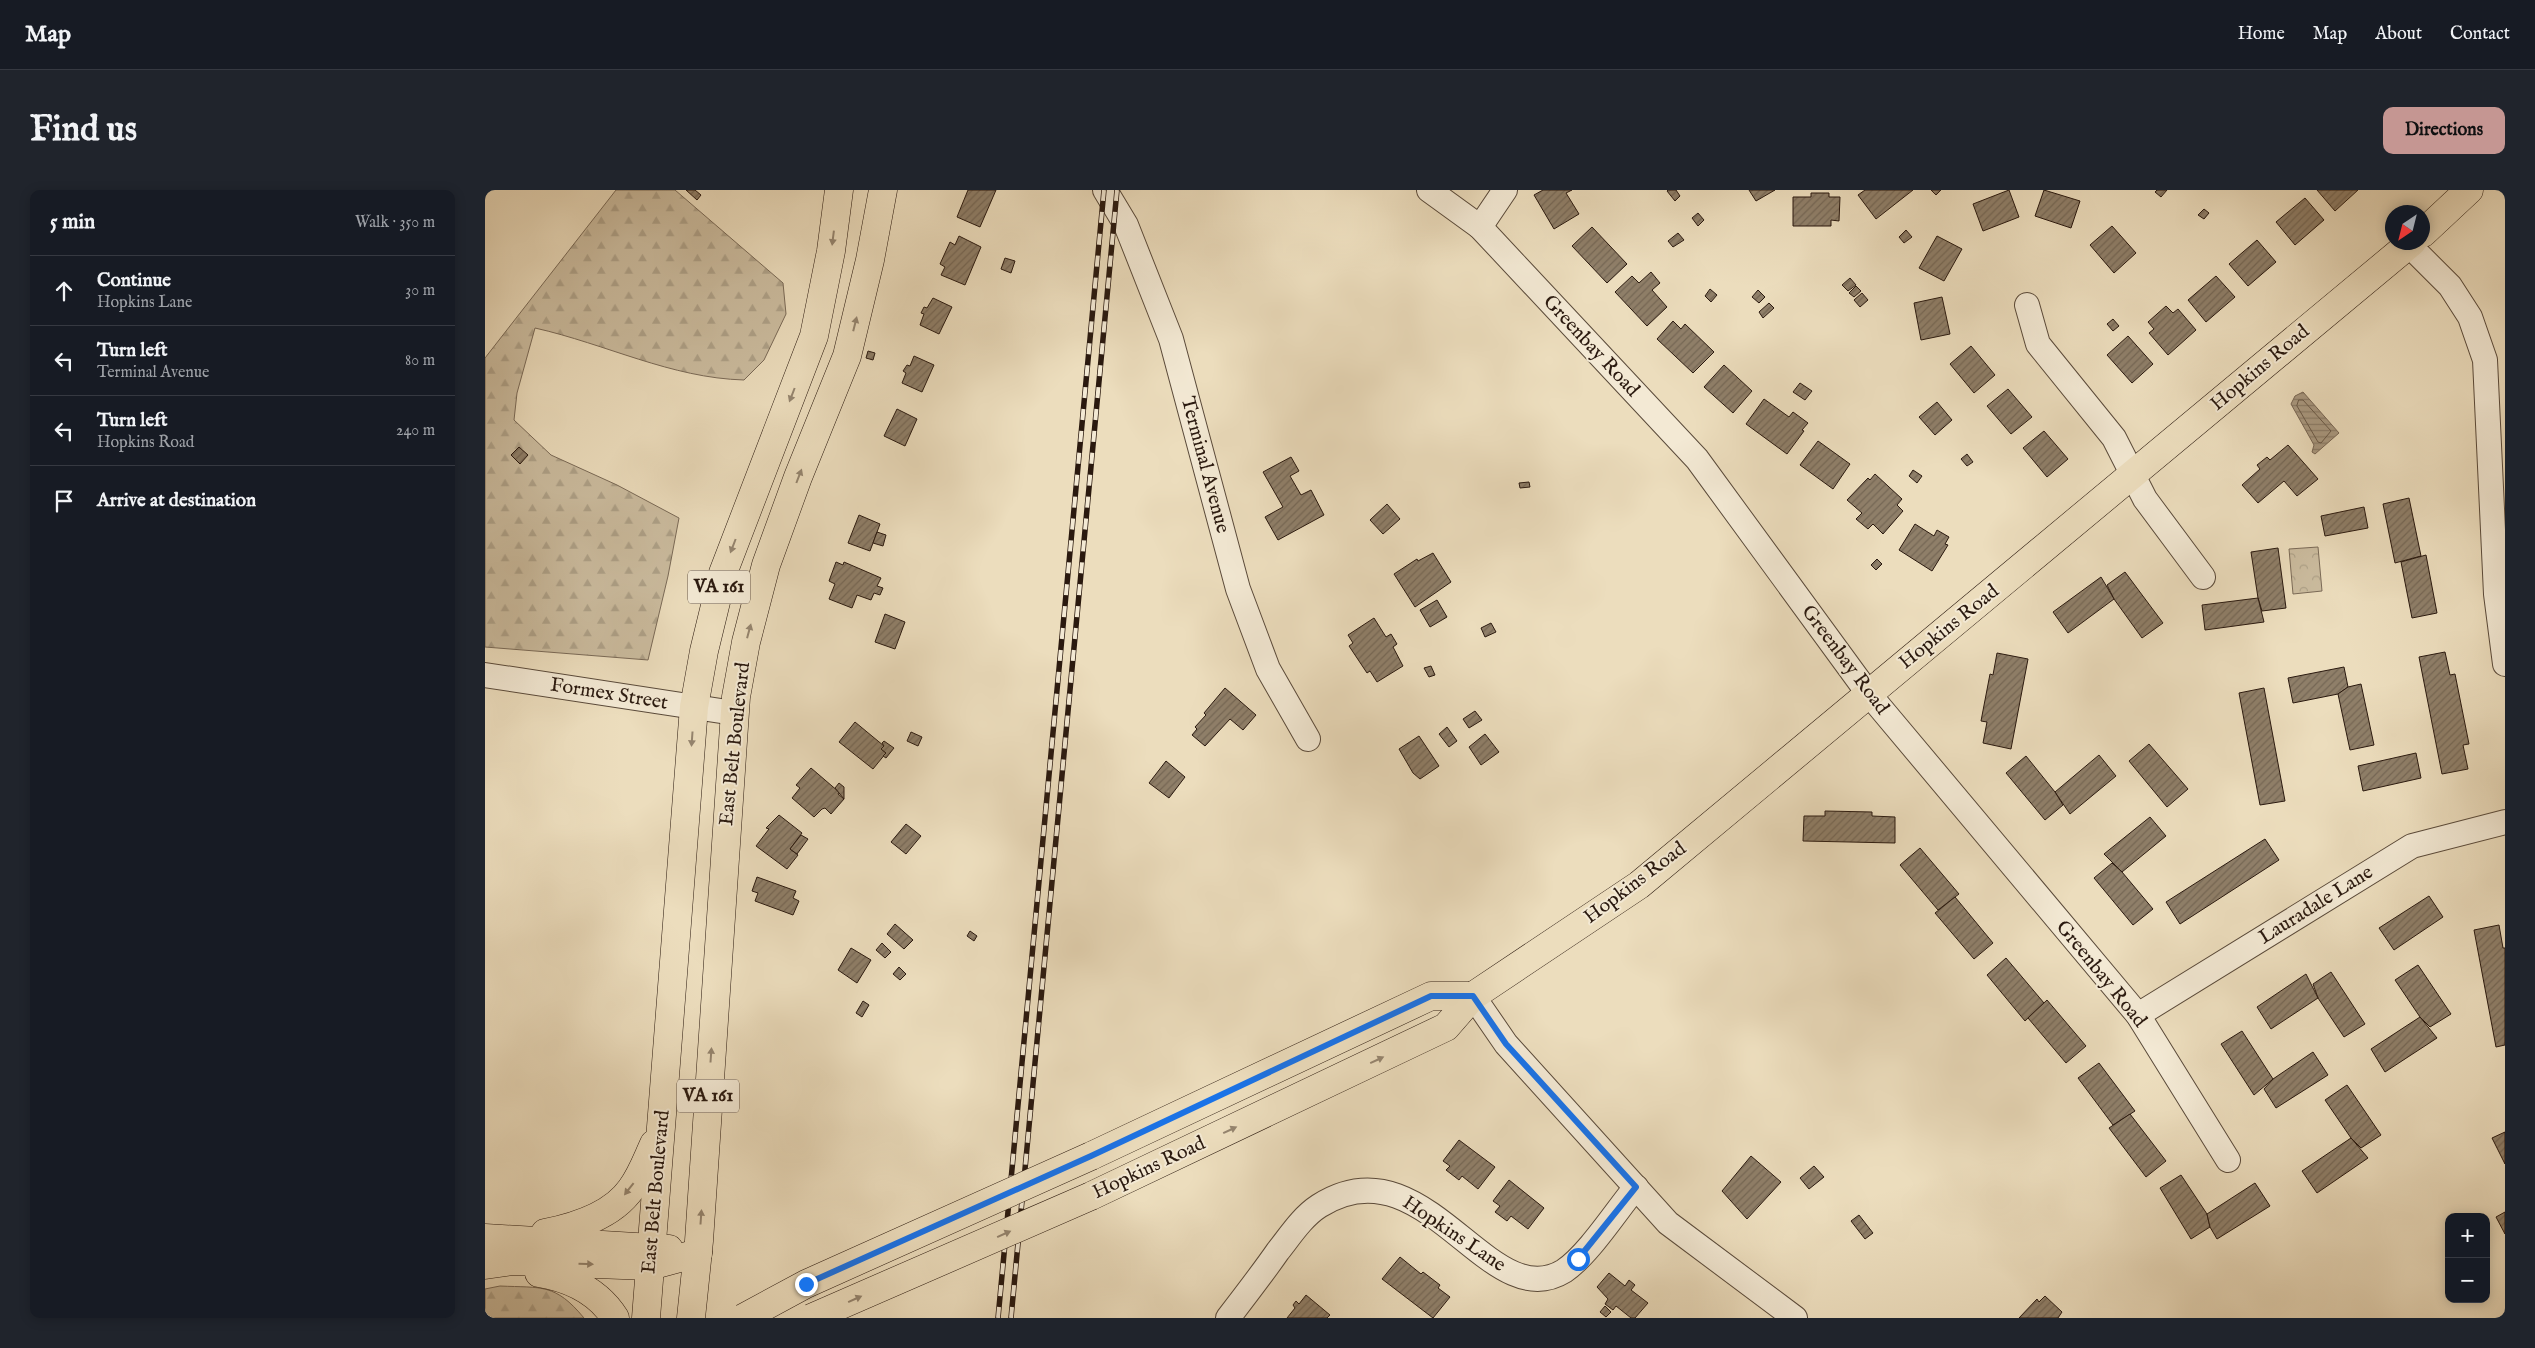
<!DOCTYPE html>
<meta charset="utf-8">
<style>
:root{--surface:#171b24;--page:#20242c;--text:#f1f3f6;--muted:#9ea1a6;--line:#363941;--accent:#c59692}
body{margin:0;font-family:"IM FELL English",serif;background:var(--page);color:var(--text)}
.controls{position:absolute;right:15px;bottom:15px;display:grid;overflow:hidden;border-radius:10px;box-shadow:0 2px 12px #0003}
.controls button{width:45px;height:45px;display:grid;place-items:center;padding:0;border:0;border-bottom:1px solid var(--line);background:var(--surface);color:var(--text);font:25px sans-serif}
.compass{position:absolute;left:1900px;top:15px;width:45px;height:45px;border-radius:50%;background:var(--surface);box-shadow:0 2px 12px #0003;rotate:215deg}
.stop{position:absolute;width:15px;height:15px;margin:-11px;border:4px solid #1a73e8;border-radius:50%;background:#fff}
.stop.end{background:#1a73e8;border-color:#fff;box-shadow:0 1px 5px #0008}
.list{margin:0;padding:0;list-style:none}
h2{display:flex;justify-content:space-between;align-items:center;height:65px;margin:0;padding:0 20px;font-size:21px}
h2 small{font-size:16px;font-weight:400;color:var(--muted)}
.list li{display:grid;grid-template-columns:32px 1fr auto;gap:15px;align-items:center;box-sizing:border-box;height:70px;padding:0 20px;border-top:1px solid var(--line)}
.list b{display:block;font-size:19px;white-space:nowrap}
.list p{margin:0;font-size:16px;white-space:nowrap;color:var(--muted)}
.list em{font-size:16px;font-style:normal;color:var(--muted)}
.icon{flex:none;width:28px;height:28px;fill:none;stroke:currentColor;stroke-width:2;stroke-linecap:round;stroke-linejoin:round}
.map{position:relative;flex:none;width:2020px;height:1128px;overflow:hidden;border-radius:10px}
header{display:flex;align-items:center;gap:30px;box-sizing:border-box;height:70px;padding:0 25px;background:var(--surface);border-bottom:1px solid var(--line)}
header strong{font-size:24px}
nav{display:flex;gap:28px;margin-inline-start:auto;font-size:18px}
.intro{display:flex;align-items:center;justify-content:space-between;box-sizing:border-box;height:120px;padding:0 30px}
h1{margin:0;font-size:35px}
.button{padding:12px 22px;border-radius:10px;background:var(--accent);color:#111;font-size:18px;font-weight:700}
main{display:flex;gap:30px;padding:0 30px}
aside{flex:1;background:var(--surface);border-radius:10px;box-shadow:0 2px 12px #0003}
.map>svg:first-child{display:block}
</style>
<header>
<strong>Map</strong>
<nav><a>Home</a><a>Map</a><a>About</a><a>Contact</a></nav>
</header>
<div class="intro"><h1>Find us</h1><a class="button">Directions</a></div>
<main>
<aside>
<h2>5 min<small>Walk · 350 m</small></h2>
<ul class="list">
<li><svg class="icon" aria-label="ahead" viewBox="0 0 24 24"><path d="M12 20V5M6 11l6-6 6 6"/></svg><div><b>Continue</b><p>Hopkins Lane</p></div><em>30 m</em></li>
<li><svg class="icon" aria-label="left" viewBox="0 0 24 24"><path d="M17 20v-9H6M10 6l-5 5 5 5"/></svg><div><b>Turn left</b><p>Terminal Avenue</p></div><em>80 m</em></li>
<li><svg class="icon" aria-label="left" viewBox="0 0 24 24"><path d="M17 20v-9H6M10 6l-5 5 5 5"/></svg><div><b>Turn left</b><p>Hopkins Road</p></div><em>240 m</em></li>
<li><svg class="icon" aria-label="arrive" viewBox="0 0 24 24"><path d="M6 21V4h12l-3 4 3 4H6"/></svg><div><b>Arrive at destination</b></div></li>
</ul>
</aside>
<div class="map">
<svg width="2020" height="1128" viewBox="0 0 2020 1128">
<defs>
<pattern id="forest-firs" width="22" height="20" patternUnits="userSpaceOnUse" patternTransform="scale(1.25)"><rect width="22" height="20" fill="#cbbc9f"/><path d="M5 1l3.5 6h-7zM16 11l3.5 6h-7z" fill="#aea188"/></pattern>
<pattern id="park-crowns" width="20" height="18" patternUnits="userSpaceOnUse" patternTransform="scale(1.25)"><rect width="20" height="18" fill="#cbbc9f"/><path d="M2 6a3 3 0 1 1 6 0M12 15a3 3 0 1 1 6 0" fill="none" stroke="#aea188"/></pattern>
<pattern id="water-rules" width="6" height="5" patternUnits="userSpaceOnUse" patternTransform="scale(1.25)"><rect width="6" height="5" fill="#aa9a82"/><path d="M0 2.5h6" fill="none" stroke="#8b7d69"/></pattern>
<pattern id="building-hatch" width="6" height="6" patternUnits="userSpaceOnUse" patternTransform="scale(1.25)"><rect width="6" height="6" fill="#8f7f69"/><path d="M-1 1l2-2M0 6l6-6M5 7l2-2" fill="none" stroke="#756755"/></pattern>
</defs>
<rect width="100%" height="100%" fill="#ecddbd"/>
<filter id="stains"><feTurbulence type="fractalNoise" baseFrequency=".004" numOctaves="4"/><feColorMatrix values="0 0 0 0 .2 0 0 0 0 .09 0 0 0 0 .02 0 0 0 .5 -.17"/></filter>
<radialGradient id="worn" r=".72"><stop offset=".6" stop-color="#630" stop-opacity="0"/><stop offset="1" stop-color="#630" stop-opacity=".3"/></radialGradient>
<g fill="url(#forest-firs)" stroke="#7a6a57">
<path d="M131 0H190L298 93 301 124 279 170 259 190C186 188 121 154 50 138L32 203 29 230 66 265 132 295 194 328 183 386 163 470 0 457V168Z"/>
<path d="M15 1096C57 1098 70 1093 99 1128H0V1099Z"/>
</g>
<polygon fill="url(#park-crowns)" stroke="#7a6a57" points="1833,357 1837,401 1808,404 1804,359"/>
<polygon fill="url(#water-rules)" stroke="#776654" points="1818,202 1854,243 1830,264 1827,262 1829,255 1806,214 1810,206"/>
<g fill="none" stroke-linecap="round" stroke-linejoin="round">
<polygon stroke="#6a5a48" stroke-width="1" points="1814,210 1818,210 1846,241 1836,253 1833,252 1812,216"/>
</g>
<g fill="url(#building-hatch)" stroke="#2a190f">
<polygon points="201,0 210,0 216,5 212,10"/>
<polygon points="483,0 511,0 495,37 472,27"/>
<polygon points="1058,0 1087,0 1081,3 1094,24 1069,39 1049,5"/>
<polygon points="1183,0 1191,0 1195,6 1190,11 1182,1"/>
<polygon points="1264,0 1290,0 1271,11"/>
<polygon points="1380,0 1428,0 1391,29 1373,5"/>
<polygon points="1446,0 1456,0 1451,5"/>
<polygon points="1524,0 1534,27 1498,41 1488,14"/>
<polygon points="1559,0 1595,11 1586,38 1550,26"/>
<polygon points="1672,0 1682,0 1676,7 1670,2"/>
<polygon points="1832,0 1873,0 1850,21"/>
<polygon points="1326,3 1344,3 1344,7 1355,7 1354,31 1346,30 1346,36 1308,36 1308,7 1326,7"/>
<polygon points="1820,8 1839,30 1810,55 1791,32"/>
<polygon points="1719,19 1724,23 1719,29 1713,25"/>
<polygon points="1213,23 1219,30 1213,36 1207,28"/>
<polygon points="1627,36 1651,63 1629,83 1605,55"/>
<polygon points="1107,37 1142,74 1122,93 1087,56"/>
<polygon points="1421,40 1427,47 1419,53 1414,47"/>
<polygon points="1193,43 1199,50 1188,57 1183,51"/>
<polygon points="474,46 496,57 480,95 456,85 460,77 455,74 465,52 470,55"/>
<polygon points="1452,46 1477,59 1459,91 1434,78"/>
<polygon points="1772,50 1791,72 1763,96 1744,74"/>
<polygon points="520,68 530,71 526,83 516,79"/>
<polygon points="1166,82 1175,93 1167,100 1182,117 1162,136 1130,102 1147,86 1154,93"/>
<polygon points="1731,86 1750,107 1721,132 1703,110"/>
<polygon points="1365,88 1371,95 1363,101 1357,95"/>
<polygon points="1371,96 1376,101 1369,107 1364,103"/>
<polygon points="1225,99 1232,105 1226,112 1220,106"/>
<polygon points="1273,100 1280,107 1274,113 1267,107"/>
<polygon points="1377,103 1383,110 1375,117 1369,110"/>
<polygon points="1457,107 1465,144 1436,150 1429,113"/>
<polygon points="448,108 467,117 454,144 435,135 439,124 436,123 439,117 442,118"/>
<polygon points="1284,113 1289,118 1278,128 1274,122"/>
<polygon points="1681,116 1688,123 1693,119 1711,140 1683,165 1664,143 1669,139 1663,132"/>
<polygon points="1628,129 1634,136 1628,141 1622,134"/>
<polygon points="1188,131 1196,139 1200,134 1229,162 1208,183 1172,149"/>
<polygon points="1643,146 1668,174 1647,193 1622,165"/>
<polygon points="1486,156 1510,185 1489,203 1465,174"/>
<polygon points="383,161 390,163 388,170 381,168"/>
<polygon points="429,166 449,175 437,202 417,193 421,183 418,181 422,175 425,176"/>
<polygon points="1239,175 1267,201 1248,223 1219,197"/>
<polygon points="1315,193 1327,201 1320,210 1308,202"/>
<polygon points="1523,199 1547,227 1526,244 1502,216"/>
<polygon points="1279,209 1304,227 1308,222 1323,233 1317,240 1319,241 1302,264 1261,234"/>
<polygon points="1452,212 1467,230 1450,245 1434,227"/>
<polygon points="412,219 432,229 420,256 399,246"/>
<polygon points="1559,241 1583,269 1562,287 1538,258"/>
<polygon points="1333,251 1365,274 1348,299 1315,275"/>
<polygon points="1803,255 1833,289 1812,306 1799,291 1773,313 1757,295 1775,279 1772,275 1782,267 1785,270"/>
<polygon points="34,257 43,265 35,274 26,265"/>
<polygon points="1482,264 1488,272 1482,276 1476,269"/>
<polygon points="806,267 814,281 805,286 816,305 826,300 839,325 793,350 780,327 798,317 778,282"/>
<polygon points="1428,280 1437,286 1432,293 1424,286"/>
<polygon points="1390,284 1417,309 1412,315 1418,321 1398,344 1388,334 1383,339 1371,329 1377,323 1362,310 1383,288 1385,290"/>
<polygon points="1044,292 1045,297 1035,298 1034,293"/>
<polygon points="1924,308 1936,366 1910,373 1898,314"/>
<polygon points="902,314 915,329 898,344 885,330"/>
<polygon points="1879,317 1883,338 1840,346 1836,326"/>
<polygon points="374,325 395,334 385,361 363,353"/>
<polygon points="1430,334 1449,346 1452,340 1464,347 1460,354 1463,355 1447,381 1414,360"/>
<polygon points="392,342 401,345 398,356 388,353"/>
<polygon points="1793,358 1801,418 1777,421 1773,408 1766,362"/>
<polygon points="948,363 966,392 930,417 909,384 932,369 933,371"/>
<polygon points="1941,365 1952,423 1927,428 1916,372"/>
<polygon points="1392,369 1397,374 1391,380 1386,375"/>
<polygon points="351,372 358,375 359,372 396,388 392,396 398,398 395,405 389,403 386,410 372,405 367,418 344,409 350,394 344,391"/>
<polygon points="1640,382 1678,433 1657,448 1629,409 1622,395"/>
<polygon points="1616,387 1629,409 1583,443 1568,422"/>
<polygon points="1773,408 1779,432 1720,440 1717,415"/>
<polygon points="952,410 962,427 945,437 935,420"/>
<polygon points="400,424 420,432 410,459 390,452"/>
<polygon points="889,428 901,447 906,444 912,454 908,457 918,476 892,492 885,481 882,483 864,456 868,453 863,445"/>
<polygon points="1006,433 1011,442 1000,447 996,438"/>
<polygon points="1960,462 1965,485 1970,484 1984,554 1978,555 1983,579 1957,584 1934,467"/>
<polygon points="1512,463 1543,469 1526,559 1498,553 1502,532 1496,531 1505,484 1508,485"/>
<polygon points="946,476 950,485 944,487 939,478"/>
<polygon points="1859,477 1863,497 1853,504 1808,513 1803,488"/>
<polygon points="1876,494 1889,555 1865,560 1853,504 1863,497"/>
<polygon points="740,498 771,525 758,540 745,529 720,556 707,545 712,539 710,537 721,525 719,523"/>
<polygon points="1779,498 1800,611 1775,615 1754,503"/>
<polygon points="990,521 997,530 984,538 978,529"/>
<polygon points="370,532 399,556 396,559 401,563 388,579 354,552"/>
<polygon points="962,537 972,551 964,557 954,544"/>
<polygon points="426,542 437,547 433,556 422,551"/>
<polygon points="1000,544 1014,562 996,575 984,557"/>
<polygon points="934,546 954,576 935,589 928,583 914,559"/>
<polygon points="399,551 409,558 401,568 398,566 401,563 396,559 399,556 397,553"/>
<polygon points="1664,554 1703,599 1682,617 1644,571"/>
<polygon points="1931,563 1936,588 1878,601 1873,576"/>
<polygon points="1614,565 1631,586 1585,624 1570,602"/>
<polygon points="1541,566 1570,602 1578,615 1560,630 1521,583"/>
<polygon points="681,571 700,587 684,608 664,593"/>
<polygon points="326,578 354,602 353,604 359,609 346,624 340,618 337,619 329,627 307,608 315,598 311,595"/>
<polygon points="354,593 359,597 359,609 350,598"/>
<polygon points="1340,621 1387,622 1387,626 1410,627 1410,653 1318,651 1319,626 1340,626"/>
<polygon points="294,625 317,643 305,659 313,665 302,679 271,656 284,639 281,638"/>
<polygon points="1665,627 1681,646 1637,682 1619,664"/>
<polygon points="421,634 436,646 421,664 406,652"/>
<polygon points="316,645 323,649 312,664 305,659"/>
<polygon points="1780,649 1794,670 1695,734 1681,712"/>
<polygon points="1435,658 1474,704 1453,720 1415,675"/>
<polygon points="1627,673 1637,682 1668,719 1648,735 1609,688"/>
<polygon points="272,687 311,701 308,708 314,711 308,725 270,711 273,703 267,701"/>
<polygon points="1944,706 1958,727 1909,760 1894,738"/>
<polygon points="1470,707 1508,753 1489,769 1450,723"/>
<polygon points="410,734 428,750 419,759 402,744"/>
<polygon points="2014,735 2018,758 2020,758 2020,855 2011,857 1989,740"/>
<polygon points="485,741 492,746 489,751 482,746"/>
<polygon points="397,753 406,762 400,768 391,760"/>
<polygon points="366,758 386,770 372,793 353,780"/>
<polygon points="1521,768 1559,813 1540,831 1502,785"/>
<polygon points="1933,775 1966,824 1945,837 1935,827 1910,790"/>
<polygon points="414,777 421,784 415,790 408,784"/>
<polygon points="1846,782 1880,834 1859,847 1833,808 1828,794"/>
<polygon points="1821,784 1833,808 1786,839 1772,817"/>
<polygon points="1562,810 1601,856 1581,873 1543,828"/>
<polygon points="378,811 384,815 377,827 371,823"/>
<polygon points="1935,827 1952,848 1900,882 1886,859"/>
<polygon points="1757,841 1788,889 1769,905 1736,854"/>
<polygon points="1828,862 1843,885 1791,918 1779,899 1788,889"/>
<polygon points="1614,873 1650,921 1628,935 1593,888"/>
<polygon points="1862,895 1896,945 1876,958 1866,948 1840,910"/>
<polygon points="1645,924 1681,971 1661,987 1624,938"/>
<polygon points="2020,942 2020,974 2007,948"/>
<polygon points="1866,948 1883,968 1832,1003 1817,981"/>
<polygon points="974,950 1010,977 993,999 977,986 974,990 961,980 965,976 958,971"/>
<polygon points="1266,966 1296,992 1262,1029 1237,1001"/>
<polygon points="1329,976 1339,987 1324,999 1315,988"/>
<polygon points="1696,985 1722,1024 1725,1037 1706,1049 1675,998"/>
<polygon points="1024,990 1059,1018 1043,1039 1026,1026 1022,1031 1010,1022 1015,1016 1008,1011"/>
<polygon points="1770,993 1785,1016 1732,1049 1725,1037 1722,1024"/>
<polygon points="2020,1022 2020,1044 2011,1027"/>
<polygon points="1374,1025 1388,1043 1380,1049 1366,1031"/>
<polygon points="915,1067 936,1084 938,1082 955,1095 953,1098 965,1107 948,1128 897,1089"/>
<polygon points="1124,1083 1140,1096 1144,1090 1150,1095 1146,1100 1163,1113 1150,1128 1146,1128 1131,1116 1128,1120 1120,1114 1123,1109 1112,1097"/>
<polygon points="821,1105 845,1125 842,1128 802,1128 810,1118 808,1115 811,1111 814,1114"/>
<polygon points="1560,1106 1577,1122 1573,1128 1534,1128 1552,1109 1554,1112"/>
<polygon points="1120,1116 1126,1122 1121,1127 1115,1122"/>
</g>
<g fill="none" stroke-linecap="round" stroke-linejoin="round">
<defs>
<g id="minor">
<polyline points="620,0 641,35 686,149 753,399 783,479 823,549"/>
<polyline points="944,0 995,37 1212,269 1383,503 1653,825 1743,970"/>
<polyline points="995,37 1020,0"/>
<polyline points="1924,55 1965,96 1985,127 2000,170 2011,404 2020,474"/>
<polyline points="1542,115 1553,154 1629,248 1660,309 1718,387"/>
<polyline points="0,485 249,523"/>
<polyline points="988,806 1021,854 1183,1033 1310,1128"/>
<polyline points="1653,825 1927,656 2020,632"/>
<path d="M743 1128C760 1106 777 1084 793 1061 805 1046 817 1027 834 1016 940 948 1003 1128 1079 1081 1104 1064 1131 1021 1151 997"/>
</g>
<g id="major">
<polyline points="1938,43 1984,0"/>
<polyline points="606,966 946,806 988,806"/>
<polyline points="606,1006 961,837 988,806 1154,695 1927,52"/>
<path d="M60 1043C90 1037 127 1026 146 999 156 986 162 969 169 954"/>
<polyline points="0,1048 184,1059"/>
<polyline points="0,1075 28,1071 165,1076 213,1063"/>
<path d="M54 1083C84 1088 113 1101 130 1128"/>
<polyline points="161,1128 209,517 219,461 238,383 329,146 346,61 354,0"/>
<polyline points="206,1128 214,1051 251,507 261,452 281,375 313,287 362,166 385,70 398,0"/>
</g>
</defs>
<use href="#minor" stroke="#5a4a3a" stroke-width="26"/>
<use href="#major" stroke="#2a190f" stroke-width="29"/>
<use href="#minor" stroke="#f3e9d4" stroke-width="24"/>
<use href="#major" stroke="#ecddbd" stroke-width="28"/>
<defs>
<g id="rail">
<polyline points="513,1128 619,0"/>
<polyline points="526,1128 632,0"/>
</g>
</defs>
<use href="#rail" stroke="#2a190f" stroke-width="5.5"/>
<use href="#rail" stroke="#f3e9d4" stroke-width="4" stroke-dasharray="11" stroke-linecap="butt"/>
<defs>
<g id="major-bridge">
<polyline points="258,1128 321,1094 606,966"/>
<polyline points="326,1128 606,1006"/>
</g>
</defs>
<use href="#major-bridge" stroke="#2a190f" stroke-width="29" stroke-linecap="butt"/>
<use href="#major-bridge" stroke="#ecddbd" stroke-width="28"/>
</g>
<defs><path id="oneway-solid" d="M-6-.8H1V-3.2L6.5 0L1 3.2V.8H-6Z" transform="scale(1.25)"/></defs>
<g fill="#95856f">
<use href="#oneway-solid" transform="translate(348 48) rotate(97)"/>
<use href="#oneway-solid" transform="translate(370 134) rotate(-76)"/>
<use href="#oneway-solid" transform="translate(307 205) rotate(111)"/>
<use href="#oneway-solid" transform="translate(314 286) rotate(-69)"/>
<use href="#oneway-solid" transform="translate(248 356) rotate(111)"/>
<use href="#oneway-solid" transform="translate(264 441) rotate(-75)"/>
<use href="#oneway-solid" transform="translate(207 549) rotate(94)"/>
<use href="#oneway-solid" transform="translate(226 865) rotate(-86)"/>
<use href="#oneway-solid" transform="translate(892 870) rotate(-25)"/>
<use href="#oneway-solid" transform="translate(745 940) rotate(-25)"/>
<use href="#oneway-solid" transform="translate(144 999) rotate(128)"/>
<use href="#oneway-solid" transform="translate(216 1027) rotate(-86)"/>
<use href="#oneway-solid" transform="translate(519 1044) rotate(-24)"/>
<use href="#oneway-solid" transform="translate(101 1074) rotate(2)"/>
<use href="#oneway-solid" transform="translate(370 1109) rotate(-24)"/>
</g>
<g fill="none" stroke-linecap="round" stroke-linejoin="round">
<polyline stroke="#1a73e8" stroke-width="6" points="321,1094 606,966 946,806 988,806 1021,854 1151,997 1093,1069"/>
</g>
<g text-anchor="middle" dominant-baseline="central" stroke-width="4" stroke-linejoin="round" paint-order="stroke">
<g fill="#f3e9d4" stroke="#66574a" stroke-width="1">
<rect x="203" y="380.5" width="62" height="33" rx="4"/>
<rect x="192" y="889.5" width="62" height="33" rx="4"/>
</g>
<g font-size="19" font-weight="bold" fill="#2a190f">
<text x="234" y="397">VA 161</text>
<text x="223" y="906">VA 161</text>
</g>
<g font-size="20" fill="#2a190f" stroke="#f3e9d4">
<text transform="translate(1106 156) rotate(47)">Greenbay Road</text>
<text transform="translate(1775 178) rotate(-40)">Hopkins Road</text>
<text transform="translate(720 275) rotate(75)">Terminal Avenue</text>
<text transform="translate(1464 437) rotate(-39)">Hopkins Road</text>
<text transform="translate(1360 470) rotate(53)">Greenbay Road</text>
<text transform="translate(124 504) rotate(9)">Formex Street</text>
<text transform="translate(250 554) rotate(-84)">East Belt Boulevard</text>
<text transform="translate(1150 693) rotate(-37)">Hopkins Road</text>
<text transform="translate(1831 715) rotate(-32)">Lauradale Lane</text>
<text transform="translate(1616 784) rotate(51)">Greenbay Road</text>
<text transform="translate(664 978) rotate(-25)">Hopkins Road</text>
<text transform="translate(171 1002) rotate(-85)">East Belt Boulevard</text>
<text transform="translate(969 1044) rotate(34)">Hopkins Lane</text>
</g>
</g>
<rect width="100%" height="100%" filter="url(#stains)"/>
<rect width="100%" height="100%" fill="url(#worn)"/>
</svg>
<div class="controls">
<button>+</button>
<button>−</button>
</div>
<svg class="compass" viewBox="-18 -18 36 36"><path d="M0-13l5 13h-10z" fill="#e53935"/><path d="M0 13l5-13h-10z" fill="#9ea1a6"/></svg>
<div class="stop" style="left:1093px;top:1069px"></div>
<div class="stop end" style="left:321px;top:1094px"></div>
</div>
</main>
